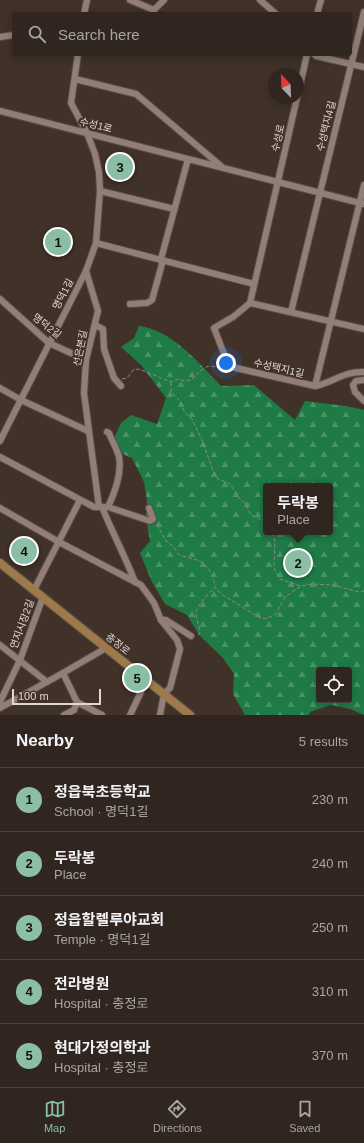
<!DOCTYPE html>
<meta charset="utf-8">
<style>
:root{--surface:#30251f;--page:#3c312c;--text:#f1f3f6;--muted:#a8a5a4;--line:#4b423d;--accent:#8abfa5}
body{margin:0;font-family:Arial,"Noto Sans KR",sans-serif;background:var(--page);color:var(--text)}
.controls{position:absolute;right:12px;bottom:12px;display:grid;overflow:hidden;border-radius:4px;box-shadow:0 2px 10px #0003}
.controls button{width:36px;height:36px;display:grid;place-items:center;padding:0;border:0;border-bottom:1px solid var(--line);background:var(--surface);color:var(--text);font:20px sans-serif}
.compass{position:absolute;left:268px;top:68px;width:36px;height:36px;border-radius:50%;background:var(--surface);box-shadow:0 2px 10px #0003;rotate:337deg}
.scale{position:absolute;left:12px;bottom:10px;width:89px;box-sizing:border-box;padding-left:4px;border:2px solid #e0d7d2;border-top:0;font-size:11px;line-height:14px;white-space:nowrap;color:#e0d7d2;-webkit-text-stroke:3px #403129;paint-order:stroke}
.you{position:absolute;left:226px;top:363px;width:14px;height:14px;margin:-10px;border:3px solid #fff;border-radius:50%;background:#1a73e8;box-shadow:0 0 0 6px #1a73e833}
.badge{display:grid;place-items:center;width:26px;height:26px;border-radius:50%;background:var(--accent);color:#111;font-size:13px;font-weight:700}
.pin{position:absolute;translate:-50% -50%;border:2px solid #fff;box-shadow:0 1px 4px #0006}
.popup{position:absolute;left:263px;top:483px;width:70px;height:52px;box-sizing:border-box;display:grid;place-content:center;border-radius:4px;background:var(--surface);filter:drop-shadow(0 1px 3px #0005);font-size:13px;white-space:nowrap;color:var(--muted)}
.popup b{font-size:15px;color:var(--text)}
.popup::after{content:'';position:absolute;left:50%;top:100%;margin-left:-8px;border:8px solid transparent;border-top-color:var(--surface)}
.list{margin:0;padding:0;list-style:none}
h2{display:flex;justify-content:space-between;align-items:center;height:52px;margin:0;padding:0 16px;font-size:17px}
h2 small{font-size:13px;font-weight:400;color:var(--muted)}
.list li{display:grid;grid-template-columns:26px 1fr auto;gap:12px;align-items:center;box-sizing:border-box;height:64px;padding:0 16px;border-top:1px solid var(--line)}
.list b{display:block;font-size:15px;white-space:nowrap}
.list p{margin:0;font-size:13px;white-space:nowrap;color:var(--muted)}
.list em{font-size:13px;font-style:normal;color:var(--muted)}
.icon{flex:none;width:22px;height:22px;fill:none;stroke:currentColor;stroke-width:2;stroke-linecap:round;stroke-linejoin:round}
.map{position:relative;flex:none;width:364px;height:715px;overflow:hidden}
.search{position:absolute;background:var(--surface);box-shadow:0 2px 10px #0003;left:12px;right:12px;top:12px;height:44px;display:flex;align-items:center;gap:10px;box-sizing:border-box;padding:0 14px;border-radius:4px;color:var(--muted);font-size:15px}
.sheet{height:372px;background:var(--surface)}
nav{display:flex;justify-content:space-around;align-items:center;box-sizing:border-box;height:56px;border-top:1px solid var(--line);background:var(--surface);font-size:11px;color:var(--muted)}
nav a{display:grid;justify-items:center;gap:2px}
nav .on{color:var(--accent)}
.map>svg:first-child{display:block}
</style>
<div class="map">
<svg width="364" height="715" viewBox="0 0 364 715">
<defs>
<pattern id="forest-firs" width="22" height="20" patternUnits="userSpaceOnUse"><rect width="22" height="20" fill="#1e7b46"/><path d="M5 1l3.5 6h-7zM16 11l3.5 6h-7z" fill="#499368"/></pattern>
</defs>
<rect width="100%" height="100%" fill="#403129"/>
<path fill="url(#forest-firs)" fill-rule="evenodd" d="M139 326C172 330 199 363 221 386L254 385 295 420 305 401 346 406 364 410V715L350 709 331 705 310 712 309 715H245L233 694 234 674 223 658 199 635 187 615 165 604 152 582 140 553 150 541 146 518 147 501 144 482 132 458 118 452 114 438 121 423 131 415 157 424 166 398 141 365 121 347 134 338ZM266 486H330V532H266ZM319 670H349V700H319Z"/>
<g fill="none" stroke-linecap="round" stroke-linejoin="round">
<defs>
<g id="minor">
<polyline points="130,0 154,10 164,0"/>
<polyline points="260,0 276,14"/>
<polyline points="84,14 87,0"/>
<polyline points="317,14 321,0"/>
<polyline points="0,37 14,35"/>
<polyline points="314,54 316,56 364,67"/>
<polyline points="75,79 136,94 221,166"/>
<polyline points="298,95 307,54"/>
<path d="M297 98 250 303 233 317 214 328 228 364 236 368 315 386C332 383 344 371 364 372"/>
<polyline points="0,111 364,204"/>
<polyline points="100,191 174,209"/>
<polyline points="96,243 254,284"/>
<polyline points="86,271 98,311 86,360 84,393 99,507"/>
<polyline points="0,299 49,343 86,360"/>
<polyline points="250,303 364,329"/>
<polyline points="130,304 147,303 152,300 162,264 161,259 188,159"/>
<polyline points="291,312 364,12"/>
<polyline points="95,325 103,329 104,349 114,378 121,386"/>
<polyline points="364,380 356,381 353,385 355,392 364,401"/>
<polyline points="315,386 364,185"/>
<polyline points="0,388 21,400 88,431"/>
<path d="M107 432 109 433C112 441 117 449 119 457 122 473 115 492 108 507"/>
<polyline points="0,441 86,271 96,243 100,191 99,172 95,154 87,133 71,103 78,54"/>
<polyline points="0,457 94,507 108,507 150,521 153,519 149,508"/>
<path d="M102 507C112 532 125 556 135 582"/>
<polyline points="0,508 59,542 141,585 154,603 161,620 177,640 180,649 170,688 164,694 160,715"/>
<polyline points="34,590 80,500"/>
<polyline points="161,620 166,620 191,636"/>
<polyline points="0,645 47,682"/>
<polyline points="0,702 20,660 43,597"/>
<polyline points="77,702 102,715"/>
<polyline points="0,708 63,673"/>
<polyline points="64,715 74,710 77,702 63,673 106,648"/>
<polyline points="130,715 141,692 144,678"/>
</g>
<polyline id="major" points="0,563 190,715"/>
</defs>
<use href="#minor" stroke="#5a4e48" stroke-width="8"/>
<use href="#major" stroke="#5a4e48" stroke-width="10"/>
<g stroke="#91857f" stroke-width="1" stroke-dasharray="4 2" stroke-linecap="butt">
<polyline points="122,379 127,378 133,370 139,369 171,382 179,379 185,381 191,380 200,371 208,366 220,367 221,364"/>
<polyline points="171,382 171,392 180,401 184,411 192,419 202,440 212,468 218,479 230,484 239,498 244,502 251,515 262,520 266,524"/>
<polyline points="157,524 165,540 173,546 179,555 200,561 208,568 213,576 215,586"/>
<polyline points="273,532 275,543 274,565 275,570 280,579 300,586"/>
<path d="M198 635 200 633C199 626 197 621 196 614 195 607 210 592 215 587L221 594 262 619 268 618 276 614 285 597 301 586 312 584 333 585 359 592 364 591"/>
</g>
<use href="#minor" stroke="#917f77" stroke-width="6"/>
<use href="#major" stroke="#9e7a4b" stroke-width="8"/>
</g>
<g text-anchor="middle" dominant-baseline="central" stroke-width="4" stroke-linejoin="round" paint-order="stroke">
<g font-size="10" fill="#e0d7d2" stroke="#403129">
<text transform="translate(96 125) rotate(14)">수성1로</text>
<text transform="translate(326 126) rotate(-76)">수성택지4길</text>
<text transform="translate(278 138) rotate(-77)">수성로</text>
<text transform="translate(63 294) rotate(-63)">명덕1길</text>
<text transform="translate(47 326) rotate(38)">명덕2길</text>
<text transform="translate(80 348) rotate(-79)">선은본길</text>
<text transform="translate(279 368) rotate(13)">수성택지1길</text>
<text transform="translate(22 624) rotate(-70)">연지시장2길</text>
<text transform="translate(118 644) rotate(39)">충정로</text>
</g>
</g>
</svg>
<div class="controls">
<button><svg class="icon" aria-label="locate" viewBox="0 0 24 24"><circle cx="12" cy="12" r="6"/><path d="M12 2v4M12 18v4M2 12h4M18 12h4"/></svg></button>
</div>
<svg class="compass" viewBox="-18 -18 36 36"><path d="M0-13l5 13h-10z" fill="#e53935"/><path d="M0 13l5-13h-10z" fill="#a8a5a4"/></svg>
<div class="scale">100 m</div>
<div class="you"></div>
<div class="pin badge" style="left:58px;top:242px">1</div>
<div class="pin badge" style="left:298px;top:563px">2</div>
<div class="popup"><b>두락봉</b>Place</div>
<div class="pin badge" style="left:120px;top:167px">3</div>
<div class="pin badge" style="left:24px;top:551px">4</div>
<div class="pin badge" style="left:137px;top:678px">5</div>
<div class="search"><svg class="icon" aria-label="search" viewBox="0 0 24 24"><circle cx="10" cy="10" r="6"/><path d="M15 15l6 6"/></svg>Search here</div>
</div>
<section class="sheet">
<h2>Nearby<small>5 results</small></h2>
<ul class="list">
<li><span class="badge">1</span><div><b>정읍북초등학교</b><p>School · 명덕1길</p></div><em>230 m</em></li>
<li><span class="badge">2</span><div><b>두락봉</b><p>Place</p></div><em>240 m</em></li>
<li><span class="badge">3</span><div><b>정읍할렐루야교회</b><p>Temple · 명덕1길</p></div><em>250 m</em></li>
<li><span class="badge">4</span><div><b>전라병원</b><p>Hospital · 충정로</p></div><em>310 m</em></li>
<li><span class="badge">5</span><div><b>현대가정의학과</b><p>Hospital · 충정로</p></div><em>370 m</em></li>
</ul>
</section>
<nav>
<a class="on"><svg class="icon" aria-label="map" viewBox="0 0 24 24"><path d="M3 6l6-2 6 2 6-2v14l-6 2-6-2-6 2zM9 4v14M15 6v14"/></svg>Map</a>
<a><svg class="icon" aria-label="directions" viewBox="0 0 24 24"><path d="M12 3l9 9-9 9-9-9zM9 14v-3h6M13 9l2 2-2 2"/></svg>Directions</a>
<a><svg class="icon" aria-label="saved" viewBox="0 0 24 24"><path d="M7 4h10v16l-5-4-5 4z"/></svg>Saved</a>
</nav>
